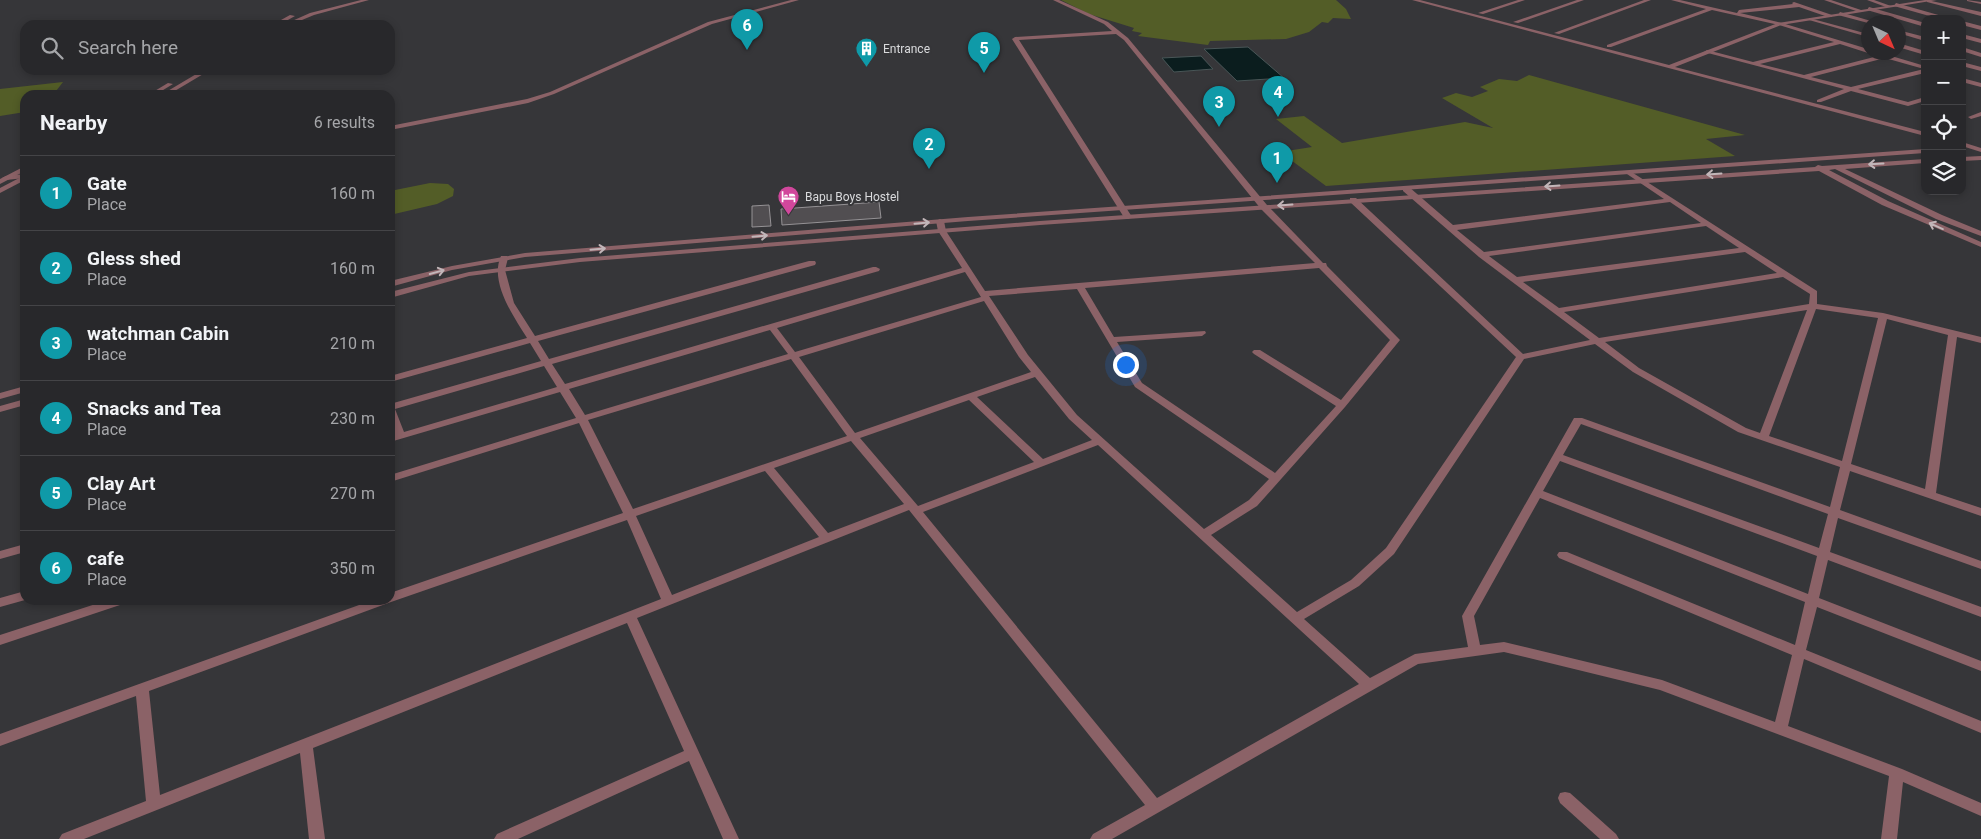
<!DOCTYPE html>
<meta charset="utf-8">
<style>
:root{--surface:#28282b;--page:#303033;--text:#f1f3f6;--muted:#a5a6a9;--line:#444447;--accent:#d6ab8b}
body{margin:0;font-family:Roboto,sans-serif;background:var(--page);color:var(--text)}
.controls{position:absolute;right:15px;top:15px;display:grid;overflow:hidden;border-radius:10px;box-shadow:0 2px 8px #0003}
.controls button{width:45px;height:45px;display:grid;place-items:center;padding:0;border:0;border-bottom:1px solid var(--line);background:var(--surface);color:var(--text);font:25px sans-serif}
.compass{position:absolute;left:1861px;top:15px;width:45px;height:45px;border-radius:50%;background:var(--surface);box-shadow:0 2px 8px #0003;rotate:136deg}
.you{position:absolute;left:1125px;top:364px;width:18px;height:18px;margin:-12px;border:4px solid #fff;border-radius:50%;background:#1a73e8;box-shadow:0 0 0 8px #1a73e833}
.badge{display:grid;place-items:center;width:32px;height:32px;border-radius:50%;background:var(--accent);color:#fff;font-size:16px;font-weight:700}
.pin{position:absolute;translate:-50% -41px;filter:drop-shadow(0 1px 2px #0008)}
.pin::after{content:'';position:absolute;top:26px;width:18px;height:15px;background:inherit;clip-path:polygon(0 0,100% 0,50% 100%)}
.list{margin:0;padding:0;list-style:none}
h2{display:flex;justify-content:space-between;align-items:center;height:65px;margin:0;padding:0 20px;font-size:21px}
h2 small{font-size:16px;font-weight:400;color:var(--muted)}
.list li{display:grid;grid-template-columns:32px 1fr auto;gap:15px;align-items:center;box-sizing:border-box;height:75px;padding:0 20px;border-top:1px solid var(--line)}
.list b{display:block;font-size:19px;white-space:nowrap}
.list p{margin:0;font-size:16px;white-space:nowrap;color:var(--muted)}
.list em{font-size:16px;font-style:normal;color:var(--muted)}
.icon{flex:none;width:28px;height:28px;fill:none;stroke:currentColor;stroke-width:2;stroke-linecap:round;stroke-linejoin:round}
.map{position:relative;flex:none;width:1981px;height:839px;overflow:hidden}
.search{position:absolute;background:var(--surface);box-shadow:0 2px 8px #0003;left:20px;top:20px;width:375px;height:55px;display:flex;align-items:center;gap:12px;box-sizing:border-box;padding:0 18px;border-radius:15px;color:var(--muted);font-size:19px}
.panel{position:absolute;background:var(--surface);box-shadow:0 2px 8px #0003;left:20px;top:90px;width:375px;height:515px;border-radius:15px}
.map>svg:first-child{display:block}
</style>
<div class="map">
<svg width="1981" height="839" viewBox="0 0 1981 839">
<rect width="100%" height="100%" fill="#363639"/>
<g fill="#535d27">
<polygon points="1061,0 1336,0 1346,9 1351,19 1333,18 1328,23 1322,22 1309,32 1286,39 1210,41 1208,45 1138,36 1142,33 1132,31 1134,28 1089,14"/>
<polygon points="1529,75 1745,135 1706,139 1735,156 1326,186 1280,152 1312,147 1276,119 1304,116 1342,143 1465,122 1493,128 1442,98 1456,93 1472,97 1488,91 1480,87 1499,79 1517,81"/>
<polygon points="63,82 53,95 25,95 25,112 0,116 0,89"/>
<polygon points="430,183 448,184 454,189 453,196 437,204 390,215 390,191"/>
</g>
<g fill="#0b1d1e" stroke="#495657">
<polygon points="1248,47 1284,78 1237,81 1204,49"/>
<polygon points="1201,56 1213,69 1174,72 1162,58"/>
</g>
<g fill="#514e51" stroke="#959295">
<polygon points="879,202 881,218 782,225 781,209"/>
<polygon points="769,205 771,226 752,227 752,206"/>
</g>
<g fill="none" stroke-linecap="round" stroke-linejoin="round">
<g fill="#8b6267" fill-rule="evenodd">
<polygon points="791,0 799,0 712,24 554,94 528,103 390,130 390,126 527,99 550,92 708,22"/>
<path d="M1053 0H1059L1108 22 1128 38 1267 205 1323 263H1326L1327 266 1400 340 1345 407 1257 506 1211 535 1297 612 1351 580 1386 548 1516 357 1350 202V198H1356L1523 354 1590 340 1479 257 1403 191V187H1409L1453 225 1664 199 1624 172 1630 171 1817 291V304L1883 313 1981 337V343L1957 337 1936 493 1981 508V516L1850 471 1840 510 1981 561V569L1838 518 1830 552 1981 607V617L1828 560 1819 598 1981 661V671L1817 607 1806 650 1981 721V733L1804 659 1788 726 1902 769 1981 803V816L1903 782 1897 839H1881L1889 776 1660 690 1504 652 1418 664 1112 839H1090L1093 834 1145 805 909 510 637 618 739 839H723L689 761 518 839H494L497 834 684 751 627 623 313 748 325 839H309L300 753 84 839H59L62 834 146 801 136 696 0 746V734L373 600H390V593L623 513 579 423 390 482V475L576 418 560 392 390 442V436L395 434 390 421V404L541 361 530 343 390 382V376L527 338C514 317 489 282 501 256H507L508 258 505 270 514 303 535 336 809 261H815L816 263 815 265 538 341 549 359 873 267H876L880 269 879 271 552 364 565 384 962 268 938 231 936 221 940 219 944 221 946 231 985 291 1315 263 1261 209 1124 40 1116 34 1019 40 1132 217 1128 219H1125L1012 39 1015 37 1112 31 1104 24ZM1670 202 1701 223 1484 252 1457 230ZM1706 226 1739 248 1517 277 1489 256ZM1745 252 1777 273 1559 308 1523 282ZM1319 268 1390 340 1341 400 1260 350H1254L1252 352 1254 354 1336 406 1275 473 1142 383 1117 342 1202 336 1206 333 1205 331 1114 337 1085 288ZM965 272 981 297 795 352 777 328ZM1783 277 1810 294 1809 304 1599 338 1564 312ZM1077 289 1135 387 1269 479 1249 500 1204 529 1077 415 1028 355 989 296ZM984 301 1019 357 1031 372 855 433 799 357ZM1816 309 1878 318 1842 461 1769 436ZM1807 310 1760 433 1746 428 1639 368 1605 342ZM1887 319 1948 335 1925 489 1851 464ZM770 330 788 354 585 415 569 389ZM1595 344 1633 372 1738 432 1840 467 1830 507 1582 418H1574L1462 616 1468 647 1415 654 1370 678 1304 619 1359 586 1394 554 1524 359ZM791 359 847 436 633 509 588 420ZM544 366 557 387 404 432 395 409ZM1035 377 1069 419 1092 440 1043 459 977 397ZM969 400 1034 462 918 506 860 438ZM1581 424 1828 514 1819 548 1563 455ZM851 441 904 504 828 533 774 468ZM1098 445 1359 684 1157 798 923 512ZM1560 461 1817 556 1808 594 1543 491ZM765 471 819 537 672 595 636 516ZM1540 498 1805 602 1795 645 1567 552H1559L1557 555 1559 558 1792 655 1775 722 1662 680 1504 642 1480 645 1474 616ZM627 520 661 599 160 795 149 691 391 602Z"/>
<polygon points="1518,0 1525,0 1483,14 1478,13"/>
<polygon points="1577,0 1584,0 1518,23 1513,22"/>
<polygon points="1644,0 1651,0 1559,34 1554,33"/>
<path d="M1671 0H1680L1737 13 1739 10 1793 4 1792 3 1794 2 1832 15V17H1828L1799 7 1740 13 1782 23 1868 49V53L1840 44 1760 64 1804 75 1878 56V54L1888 55 1925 66V73L1858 89 1908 102 1925 97V101L1908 106 1851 91 1821 102H1817V100L1844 89 1704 52 1707 50 1753 62 1834 42 1779 25 1712 10 1611 47H1607V45L1706 9ZM1885 58 1924 69 1851 87 1811 77Z"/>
<polygon points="1824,0 1831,0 1864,11 1859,12"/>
<polygon points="1867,0 1874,0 1891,6 1886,7"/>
<polygon points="1927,0 1981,12 1981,16 1927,2"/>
<polygon points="1967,0 1981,2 1981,4 1967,1"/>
<polygon points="1896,3 1949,18 1949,19 1940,19 1894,6"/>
<polygon points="1869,7 1925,23 1925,27 1867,10"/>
<polygon points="1840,12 1871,21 1872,22 1868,23 1838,15"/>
<polygon points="1809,18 1868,34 1868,37 1809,20"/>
<polygon points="1962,21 1981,26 1981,30 1962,25"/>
<polygon points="1898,30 1925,37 1925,41 1898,33"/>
<polygon points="1962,34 1981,39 1981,43 1962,38"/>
<polygon points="1898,43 1925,51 1925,55 1898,47"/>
<polygon points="1962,47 1981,53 1981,57 1962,51"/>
<polygon points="1962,62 1981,67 1981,71 1962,66"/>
<polygon points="1962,78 1981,83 1981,87 1962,82"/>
<polygon points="1981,112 1981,116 1971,119 1968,117"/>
<polygon points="25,174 25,178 6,180 2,178 6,176"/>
<polygon points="25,544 25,552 0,559 0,551"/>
<polygon points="25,591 25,600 0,607 0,598"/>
<polygon points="108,600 128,600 126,603 0,645 0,635"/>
<polygon points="1565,792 1570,793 1616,834 1619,839 1600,839 1560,803 1558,798 1560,793"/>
</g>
<g fill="#8b6267" fill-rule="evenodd">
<polygon points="361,0 369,0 314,15 290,25 283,25 310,13"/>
<polygon points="1412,0 1420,0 1669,65 1778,23 1925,0 1937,0 1781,25 1675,67 1925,132 1925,136"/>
<polygon points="290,15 295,16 279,25 272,25"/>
<polygon points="203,70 210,70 168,95 161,95"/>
<polygon points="168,83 173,84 155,95 148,95"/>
<polygon points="1962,142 1981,148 1981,152 1962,146"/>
<polygon points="1925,149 1925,153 968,221 525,257 452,270 390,287 390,281 452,266 525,253 968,217"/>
<polygon points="1981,156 1981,160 1962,161 1962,157"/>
<polygon points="1925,159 1925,163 1845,169 1942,215 1981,231 1981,236 1936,219 1835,169 1829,170 1888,201 1981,242 1981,247 1882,205 1819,171 1040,225 580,262 469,276 390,298 390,292 469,272 580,258 1040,221 1815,167 1818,165 1822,166"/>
<polygon points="25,166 25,171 0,184 0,179"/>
<polygon points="25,175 25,180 0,193 0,188"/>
<polygon points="25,386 25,392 0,399 0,393"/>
<polygon points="25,399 25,405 0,412 0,406"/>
</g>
</g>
<defs><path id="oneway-shaft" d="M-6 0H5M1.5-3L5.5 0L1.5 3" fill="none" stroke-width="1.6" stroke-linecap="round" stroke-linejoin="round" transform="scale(1.25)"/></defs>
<g stroke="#c2b6b9">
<use href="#oneway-shaft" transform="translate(1876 164) rotate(177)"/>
<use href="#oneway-shaft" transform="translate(1714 174) rotate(176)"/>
<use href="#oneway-shaft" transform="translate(1552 186) rotate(176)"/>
<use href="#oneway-shaft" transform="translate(1285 205) rotate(176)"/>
<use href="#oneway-shaft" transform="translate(922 223) rotate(-5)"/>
<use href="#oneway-shaft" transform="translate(1936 226) rotate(-156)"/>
<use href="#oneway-shaft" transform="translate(760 236) rotate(-5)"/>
<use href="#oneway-shaft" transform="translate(598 249) rotate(-5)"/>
<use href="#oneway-shaft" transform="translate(437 272) rotate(-15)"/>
</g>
<defs>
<symbol id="building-pin" viewBox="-11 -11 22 30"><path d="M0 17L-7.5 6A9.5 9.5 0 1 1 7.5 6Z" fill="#0f9aa8" stroke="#363639"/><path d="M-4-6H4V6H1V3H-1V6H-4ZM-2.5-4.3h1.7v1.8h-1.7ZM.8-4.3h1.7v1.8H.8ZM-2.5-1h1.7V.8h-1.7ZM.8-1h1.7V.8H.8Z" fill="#fff"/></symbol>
<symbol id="hotel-pin" viewBox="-11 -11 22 30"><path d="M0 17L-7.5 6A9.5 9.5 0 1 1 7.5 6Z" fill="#d1479c" stroke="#363639"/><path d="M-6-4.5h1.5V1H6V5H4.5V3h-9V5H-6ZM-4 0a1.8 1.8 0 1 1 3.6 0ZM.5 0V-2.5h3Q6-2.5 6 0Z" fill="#fff"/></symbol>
</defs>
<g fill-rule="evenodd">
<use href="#building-pin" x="854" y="36" width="25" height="34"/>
<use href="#hotel-pin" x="776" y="184" width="25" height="34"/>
</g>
<g text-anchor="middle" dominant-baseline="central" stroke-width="4" stroke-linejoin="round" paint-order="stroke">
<g font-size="12" fill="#d9dadc" stroke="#363639" text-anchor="start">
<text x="883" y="49">Entrance</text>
<text x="805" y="197">Bapu Boys Hostel</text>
</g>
</g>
</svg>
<div class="controls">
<button>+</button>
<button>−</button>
<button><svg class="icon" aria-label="locate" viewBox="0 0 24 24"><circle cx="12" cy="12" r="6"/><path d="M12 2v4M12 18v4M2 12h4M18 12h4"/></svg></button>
<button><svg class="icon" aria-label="layers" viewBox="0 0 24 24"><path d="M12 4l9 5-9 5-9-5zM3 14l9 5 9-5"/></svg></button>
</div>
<svg class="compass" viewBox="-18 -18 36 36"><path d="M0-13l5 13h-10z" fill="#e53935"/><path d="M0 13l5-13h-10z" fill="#a5a6a9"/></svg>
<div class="you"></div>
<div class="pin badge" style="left:1277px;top:183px;background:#0f9aa8">1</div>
<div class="pin badge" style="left:929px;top:169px;background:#0f9aa8">2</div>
<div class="pin badge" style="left:1219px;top:127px;background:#0f9aa8">3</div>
<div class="pin badge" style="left:1278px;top:117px;background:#0f9aa8">4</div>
<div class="pin badge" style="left:984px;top:73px;background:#0f9aa8">5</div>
<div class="pin badge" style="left:747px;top:50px;background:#0f9aa8">6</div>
<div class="search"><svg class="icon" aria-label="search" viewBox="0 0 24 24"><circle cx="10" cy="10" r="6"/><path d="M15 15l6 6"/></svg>Search here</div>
<section class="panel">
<h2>Nearby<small>6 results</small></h2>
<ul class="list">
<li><span class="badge" style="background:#0f9aa8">1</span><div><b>Gate</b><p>Place</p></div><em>160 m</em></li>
<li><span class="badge" style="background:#0f9aa8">2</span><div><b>Gless shed</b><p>Place</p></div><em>160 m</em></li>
<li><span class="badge" style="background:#0f9aa8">3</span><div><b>watchman Cabin</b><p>Place</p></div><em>210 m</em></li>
<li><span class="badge" style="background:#0f9aa8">4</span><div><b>Snacks and Tea</b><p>Place</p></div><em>230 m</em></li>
<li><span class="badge" style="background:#0f9aa8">5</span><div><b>Clay Art</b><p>Place</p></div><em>270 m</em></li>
<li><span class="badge" style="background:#0f9aa8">6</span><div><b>cafe</b><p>Place</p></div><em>350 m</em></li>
</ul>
</section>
</div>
